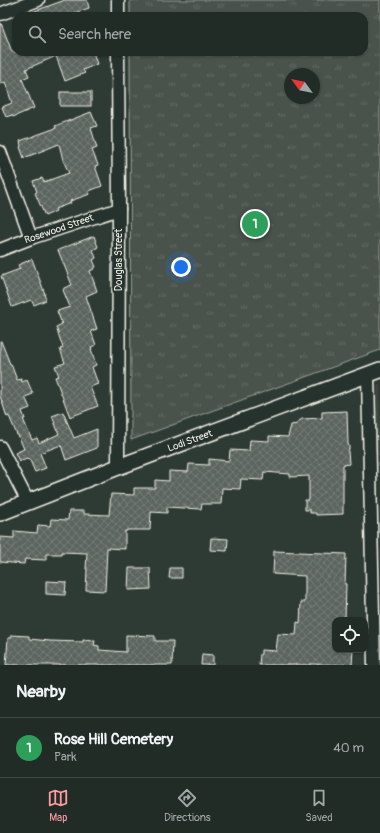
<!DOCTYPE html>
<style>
:root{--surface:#222c27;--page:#2a342f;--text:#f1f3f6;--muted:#a2a7a7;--line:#3f4844;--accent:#ff9aa2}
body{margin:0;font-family:Pangolin,sans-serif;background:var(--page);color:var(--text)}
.controls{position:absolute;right:12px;bottom:12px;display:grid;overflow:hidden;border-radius:8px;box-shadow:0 1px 3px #0004}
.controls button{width:36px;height:36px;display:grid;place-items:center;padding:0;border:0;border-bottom:1px solid var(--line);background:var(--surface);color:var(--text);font:20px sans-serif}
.compass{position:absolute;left:284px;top:68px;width:36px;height:36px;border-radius:50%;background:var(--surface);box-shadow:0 1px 3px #0004;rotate:303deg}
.you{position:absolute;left:181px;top:267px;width:14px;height:14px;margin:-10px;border:3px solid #fff;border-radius:50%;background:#1a73e8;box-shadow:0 0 0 6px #1a73e833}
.badge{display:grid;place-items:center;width:26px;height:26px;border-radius:50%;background:var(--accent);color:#fff;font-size:13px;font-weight:700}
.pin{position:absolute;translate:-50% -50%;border:2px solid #fff;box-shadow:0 1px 4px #0006}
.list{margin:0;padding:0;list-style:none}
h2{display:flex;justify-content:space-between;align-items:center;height:52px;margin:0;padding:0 16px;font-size:17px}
h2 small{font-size:13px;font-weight:400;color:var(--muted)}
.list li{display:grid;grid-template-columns:26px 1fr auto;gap:12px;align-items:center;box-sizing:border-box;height:60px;padding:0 16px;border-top:1px solid var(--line)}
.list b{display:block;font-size:15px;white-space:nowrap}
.list p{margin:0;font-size:13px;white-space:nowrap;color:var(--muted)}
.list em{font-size:13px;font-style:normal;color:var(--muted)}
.icon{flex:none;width:22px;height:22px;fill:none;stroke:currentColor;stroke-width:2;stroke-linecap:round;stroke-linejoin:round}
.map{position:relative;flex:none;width:380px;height:665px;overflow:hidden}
.search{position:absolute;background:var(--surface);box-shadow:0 1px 3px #0004;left:12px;right:12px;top:12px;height:44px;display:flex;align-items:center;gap:10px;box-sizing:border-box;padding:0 14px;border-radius:12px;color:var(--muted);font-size:15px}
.sheet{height:112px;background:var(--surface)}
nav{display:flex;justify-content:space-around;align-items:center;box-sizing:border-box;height:56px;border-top:1px solid var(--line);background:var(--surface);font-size:11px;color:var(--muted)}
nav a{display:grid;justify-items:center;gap:2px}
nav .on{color:var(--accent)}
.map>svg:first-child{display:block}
</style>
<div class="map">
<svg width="380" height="665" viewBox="0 0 380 665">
<defs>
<pattern id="park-tufts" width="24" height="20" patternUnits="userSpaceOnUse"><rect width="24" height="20" fill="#48524c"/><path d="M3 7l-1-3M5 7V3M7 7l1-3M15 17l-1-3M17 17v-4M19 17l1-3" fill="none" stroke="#636b66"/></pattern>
<pattern id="building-cross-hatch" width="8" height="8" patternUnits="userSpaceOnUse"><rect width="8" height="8" fill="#5c655e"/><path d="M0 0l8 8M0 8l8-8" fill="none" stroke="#747c75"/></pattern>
</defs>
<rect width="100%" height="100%" fill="#2e3b34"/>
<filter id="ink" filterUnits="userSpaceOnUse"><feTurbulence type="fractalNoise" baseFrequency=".025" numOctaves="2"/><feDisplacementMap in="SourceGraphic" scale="8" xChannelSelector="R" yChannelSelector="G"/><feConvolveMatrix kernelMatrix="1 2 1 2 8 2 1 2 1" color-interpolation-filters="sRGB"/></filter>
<g filter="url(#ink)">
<polygon fill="#3c4841" points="380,384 380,455 374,455 377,385"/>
<path fill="url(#park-tufts)" stroke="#9ea29a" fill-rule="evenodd" d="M130 0H380V350L131 440 130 52H364V16H130ZM290 74H314V98H290Z"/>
<g fill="url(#building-cross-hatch)" stroke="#f4f1e8">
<polygon points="65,0 87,0 89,8 66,16 24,16 24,15"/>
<polygon points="0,23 1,23 12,52 93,52 97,64 83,70 85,73 65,81 56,56 26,69 29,76 22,79 34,108 13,117 12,115 6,117 2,107 12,103 5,82 0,84"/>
<rect x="60" y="92" width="31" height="14"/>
<polygon points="91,112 97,126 91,128 97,148 92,150 98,165 95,166 102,186 89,191 90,194 70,201 71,203 55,209 56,211 45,216 35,193 37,192 33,181 42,178 44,182 69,173 63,160 59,144 24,158 20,147 21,146 20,141 56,128 55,126"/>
<polygon points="94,236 98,247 93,250 96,258 93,260 96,267 94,268 94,269 90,271 97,291 86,296 97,329 91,331 96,345 91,347 92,349 91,349 96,365 92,367 98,384 90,387 98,406 70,417 55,377 59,376 55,366 65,363 60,349 63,348 56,327 62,324 57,311 70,307 63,290 64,289 64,288 72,285 58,250"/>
<polygon points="32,259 45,294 44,294 46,300 34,305 31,300 12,307 1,276 20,269 18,265"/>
<polygon points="0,341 1,341 10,364 11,364 17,380 21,379 22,382 27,380 33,394 25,397 30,408 22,411 25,419 23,419 32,440 37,438 39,443 59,434 52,416 63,412 74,438 97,429 97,448 66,460 61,445 40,453 46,468 35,472 29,458 28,459 27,458 19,461 15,453 24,449 18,435 17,435 9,416 7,417 0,396"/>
<polygon points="347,411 348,444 349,446 349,449 348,451 349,464 343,465 343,514 316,515 316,513 310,513 310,510 305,510 305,500 309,500 309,476 290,477 290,474 264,472 263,480 241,479 240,489 222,488 221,504 202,504 201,509 167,507 167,513 151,512 150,530 127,530 127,531 125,531 125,549 107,548 105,591 86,590 87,569 86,569 87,553 62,552 62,554 46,554 46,560 25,559 24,564 0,562 0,537 14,538 14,531 37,533 38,525 50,526 51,519 68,520 69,511 84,511 84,514 109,515 111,494 134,495 134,488 155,488 155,480 169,481 169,471 188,472 189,464 209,465 209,459 229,461 230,450 249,451 250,440 269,441 269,436 288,437 291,425 297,424 299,421 302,419 322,418 322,412"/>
<polygon points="211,538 228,539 227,551 210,550"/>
<polygon points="274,551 346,554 345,584 346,584 345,620 335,620 335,650 353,650 352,665 310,664 310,665 259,665 260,654 261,654 261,650 276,651 278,634 296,635 297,622 300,623 301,602 305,602 305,576 273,574"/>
<polygon points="129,568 150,568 151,589 128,590"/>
<polygon points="170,568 182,568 182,578 169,578"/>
<polygon points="46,581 66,582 65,595 46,594"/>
<polygon points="11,635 29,636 29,639 50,641 83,642 83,640 95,641 94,645 99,646 99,650 126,652 126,635 155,636 155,641 173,641 172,665 6,665 8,638 11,638"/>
<polygon points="202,654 213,655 213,665 201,665"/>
</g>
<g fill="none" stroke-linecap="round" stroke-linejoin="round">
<defs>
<g id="minor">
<polyline points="118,0 118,16"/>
<polyline points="0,14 38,0"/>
<polyline points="118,52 119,209 118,467"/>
<polyline points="0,152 31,238"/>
<polyline points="0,250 31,238 119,209"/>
<polyline points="368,375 374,665"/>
<polyline points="0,447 28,502"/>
</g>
<polyline id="tertiary" points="0,513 118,467 380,370"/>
</defs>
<use href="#minor" stroke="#f4f1e8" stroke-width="15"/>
<use href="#tertiary" stroke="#f4f1e8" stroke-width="18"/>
<use href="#minor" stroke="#26332d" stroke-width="12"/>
<use href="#tertiary" stroke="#26332d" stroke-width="15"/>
</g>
</g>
<g text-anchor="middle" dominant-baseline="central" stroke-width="3" stroke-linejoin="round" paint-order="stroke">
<g font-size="10" fill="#f4f1e8" stroke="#26332d">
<text transform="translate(59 229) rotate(-19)">Rosewood Street</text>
<text transform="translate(119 260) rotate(-90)">Douglas Street</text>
<text transform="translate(190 441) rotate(-20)">Lodi Street</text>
</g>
</g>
</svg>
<div class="controls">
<button><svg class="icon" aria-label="locate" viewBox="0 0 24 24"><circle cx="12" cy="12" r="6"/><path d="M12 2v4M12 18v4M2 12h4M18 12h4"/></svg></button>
</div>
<svg class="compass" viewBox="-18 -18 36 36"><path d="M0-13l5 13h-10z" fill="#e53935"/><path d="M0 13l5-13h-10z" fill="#a2a7a7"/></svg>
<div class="you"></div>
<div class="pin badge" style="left:255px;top:224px;background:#2e9e5b">1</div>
<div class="search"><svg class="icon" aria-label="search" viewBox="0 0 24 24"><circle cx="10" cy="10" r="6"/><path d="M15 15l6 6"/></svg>Search here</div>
</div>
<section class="sheet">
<h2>Nearby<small></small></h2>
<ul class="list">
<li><span class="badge" style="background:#2e9e5b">1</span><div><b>Rose Hill Cemetery</b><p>Park</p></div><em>40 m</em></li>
</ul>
</section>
<nav>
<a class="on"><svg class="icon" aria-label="map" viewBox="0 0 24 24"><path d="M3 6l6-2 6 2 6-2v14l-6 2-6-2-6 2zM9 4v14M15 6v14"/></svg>Map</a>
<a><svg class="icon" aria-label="directions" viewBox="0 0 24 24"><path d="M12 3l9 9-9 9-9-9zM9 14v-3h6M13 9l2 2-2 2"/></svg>Directions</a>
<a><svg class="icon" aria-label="saved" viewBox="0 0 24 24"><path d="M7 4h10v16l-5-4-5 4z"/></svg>Saved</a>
</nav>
